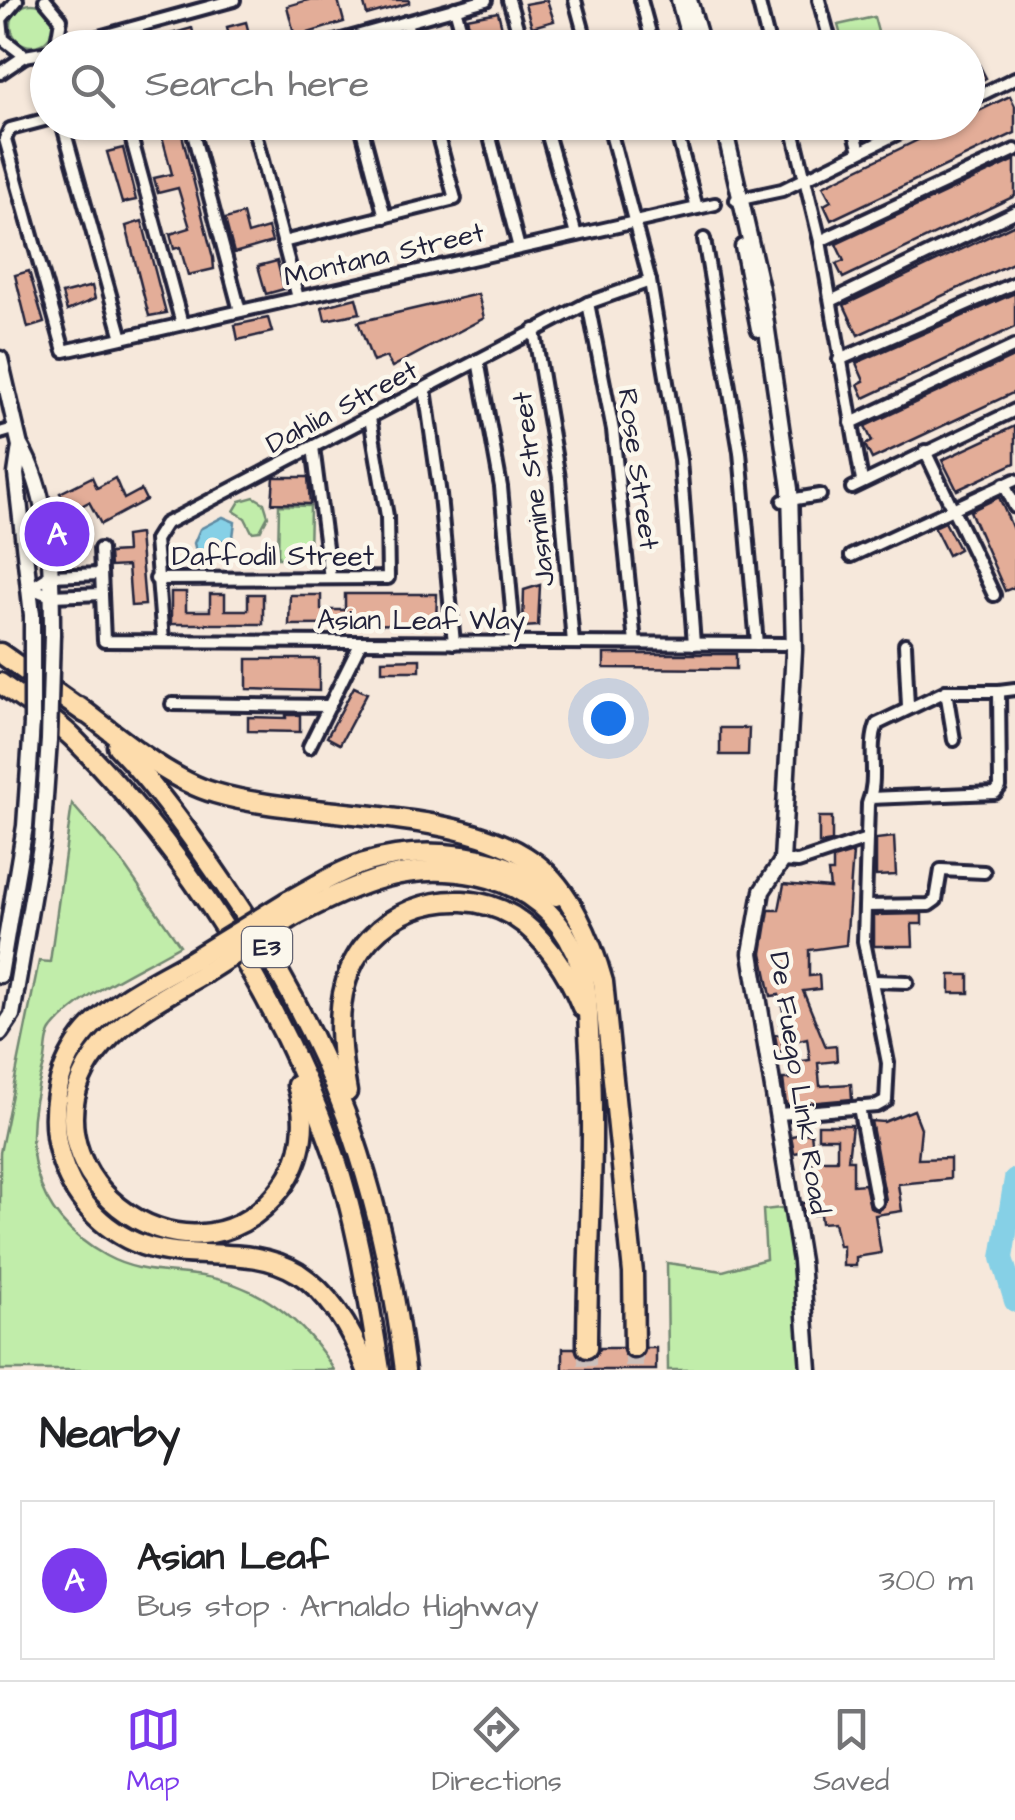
<!DOCTYPE html>
<meta charset="utf-8">
<style>
:root{--surface:#fff;--page:#f6f6f6;--text:#202124;--muted:#757577;--line:#e0e0e0;--accent:#7c3aed}
body{margin:0;font-family:"Architects Daughter",sans-serif;background:var(--page);color:var(--text)}
.you{position:absolute;left:608px;top:718px;width:35px;height:35px;margin:-25px;border:8px solid #fff;border-radius:50%;background:#1a73e8;box-shadow:0 0 0 15px #1a73e833}
.badge{display:grid;place-items:center;width:65px;height:65px;border-radius:50%;background:var(--accent);color:#fff;font-size:32px;font-weight:700}
.pin{position:absolute;translate:-50% -50%;border:5px solid #fff;box-shadow:0 2px 10px #0006}
.list{margin:0;padding:0;list-style:none}
h2{display:flex;justify-content:space-between;align-items:center;height:130px;margin:0;padding:0 40px;font-size:42px}
h2 small{font-size:32px;font-weight:400;color:var(--muted)}
.list li{display:grid;grid-template-columns:65px 1fr auto;gap:30px;align-items:center;box-sizing:border-box;height:160px;margin:0 20px 20px;padding:0 20px;border:2px solid var(--line);border-radius:0px}
.list b{display:block;font-size:38px;white-space:nowrap}
.list p{margin:0;font-size:32px;white-space:nowrap;color:var(--muted)}
.list em{font-size:32px;font-style:normal;color:var(--muted)}
.icon{flex:none;width:55px;height:55px;fill:none;stroke:currentColor;stroke-width:2;stroke-linecap:round;stroke-linejoin:round}
.map{position:relative;flex:none;width:1015px;height:1370px;overflow:hidden}
.search{position:absolute;background:var(--surface);box-shadow:0 2px 8px #0004;left:30px;right:30px;top:30px;height:110px;display:flex;align-items:center;gap:25px;box-sizing:border-box;padding:0 35px;border-radius:55px;color:var(--muted);font-size:38px}
.sheet{height:310px;background:var(--surface)}
nav{display:flex;justify-content:space-around;align-items:center;box-sizing:border-box;height:140px;border-top:2px solid var(--line);background:var(--surface);font-size:28px;color:var(--muted)}
nav a{display:grid;justify-items:center;gap:5px}
nav .on{color:var(--accent)}
.map>svg:first-child{display:block}
</style>
<div class="map">
<svg width="1015" height="1370" viewBox="0 0 1015 1370">
<rect width="100%" height="100%" fill="#f6e8db"/>
<filter id="ink" filterUnits="userSpaceOnUse"><feTurbulence type="fractalNoise" baseFrequency=".01" numOctaves="2"/><feDisplacementMap in="SourceGraphic" scale="20" xChannelSelector="R" yChannelSelector="G"/><feConvolveMatrix kernelMatrix="1 2 1 2 8 2 1 2 1" color-interpolation-filters="sRGB"/></filter>
<g filter="url(#ink)">
<g fill="#c1edaa" stroke="#728872" stroke-width="2.5">
<circle cx="32" cy="25" r="21"/>
<polygon points="874,17 882,47 844,47 838,25"/>
<polygon points="254,497 264,503 268,516 260,531 252,532 245,518 234,511 240,501"/>
<polygon points="279,505 310,506 309,558 278,558"/>
<path d="M72 804 122 862 180 945C140 969 83 992 53 1028 45 1037 47 1053 44 1065 20 1141 28 1213 106 1256 137 1273 167 1271 202 1276 259 1285 305 1321 334 1370H0V1153L39 961 50 962Z"/>
<polygon points="791,1207 805,1370 668,1370 667,1263 723,1271 766,1259 763,1210"/>
</g>
<polygon fill="#86d0e6" stroke="#5e8aa2" stroke-width="2.5" points="223,517 235,522 233,537 216,543 205,556 197,555 194,543 200,529"/>
<g fill="none" stroke-linecap="round" stroke-linejoin="round">
<polyline stroke="#86d0e6" stroke-width="22" points="1015,1179 1002,1258 1015,1301"/>
</g>
<g fill="#e3ad98" stroke="#22223b" stroke-width="2.5">
<polygon points="308,0 338,0 344,22 295,37 287,6"/>
<polygon points="363,0 409,0 409,3 367,15"/>
<polygon points="547,0 554,21 532,27 525,4"/>
<polygon points="498,12 502,28 472,36 467,18"/>
<polygon points="246,22 252,45 202,48 229,37 227,27"/>
<polygon points="192,28 197,48 163,48 160,37"/>
<polygon points="968,44 986,78 975,84 968,71"/>
<polygon points="1010,96 1015,106 1015,133 831,220 824,205 831,201 823,186 955,122 968,122 968,116"/>
<polygon points="181,131 213,258 214,269 188,275 180,247 174,249 170,234 190,228 178,188 158,193 154,178 172,174 162,136"/>
<polygon points="123,148 136,200 122,203 107,152"/>
<polygon points="1015,160 1015,196 843,278 836,264 844,261 836,244"/>
<polygon points="243,214 248,234 268,228 272,242 234,253 225,219"/>
<polygon points="142,221 166,313 149,316 126,226"/>
<polygon points="1015,224 1015,262 858,335 844,305"/>
<polygon points="277,261 284,289 266,294 258,266"/>
<polygon points="29,271 44,323 28,328 15,275"/>
<polygon points="92,286 95,299 67,311 62,294"/>
<polygon points="1015,293 1015,327 864,398 858,384 864,381 856,363"/>
<polygon points="478,294 484,318 392,367 386,357 373,362 358,322"/>
<polygon points="356,298 360,313 325,320 322,307"/>
<polygon points="268,318 272,332 238,340 235,325"/>
<polygon points="1015,356 1015,392 872,459 865,445 872,441 865,426"/>
<polygon points="1015,426 1015,463 957,490 942,460"/>
<polygon points="92,477 97,488 115,478 124,499 141,490 146,500 101,524 89,502 70,512 60,493"/>
<polygon points="274,477 308,477 310,504 272,503"/>
<polygon points="999,497 1015,534 1015,587 1005,591 970,511"/>
<polygon points="945,522 959,549 948,555 934,527"/>
<polygon points="139,534 145,605 131,606 128,566 110,567 109,553 126,552 125,536"/>
<polygon points="540,585 538,626 523,627 524,590"/>
<polygon points="171,592 186,592 186,611 210,611 210,594 225,594 225,610 248,610 248,594 263,594 263,624 171,624"/>
<polygon points="345,594 437,594 436,624 289,625 290,595 321,595 321,610 345,610"/>
<polygon points="604,654 736,654 736,669 604,668"/>
<polygon points="247,659 319,659 319,691 247,689"/>
<polygon points="420,659 420,671 382,671 382,660"/>
<polygon points="354,687 367,693 340,744 327,737"/>
<polygon points="286,715 300,715 300,732 248,731 248,717 286,718"/>
<polygon points="720,728 749,728 748,755 720,755"/>
<polygon points="819,817 832,817 832,842 819,844"/>
<polygon points="894,837 896,875 876,876 876,839"/>
<polygon points="853,853 846,945 809,950 809,976 819,975 820,989 803,991 826,1047 836,1046 837,1061 818,1063 820,1086 851,1084 852,1099 786,1105 783,1079 789,1079 787,1063 810,1060 807,1038 782,1044 783,1051 778,1052 775,1035 783,1034 780,1025 786,1022 779,995 771,996 762,953 769,910 779,910 784,884 830,888 828,872 833,872 833,859"/>
<polygon points="922,914 922,924 912,924 913,946 874,946 874,915"/>
<rect x="950" y="975" width="19" height="18"/>
<polygon points="914,1110 921,1128 918,1159 950,1158 950,1179 898,1184 902,1211 875,1215 881,1253 856,1257 856,1266 843,1266 843,1246 839,1246 834,1222 821,1223 820,1214 804,1216 802,1203 818,1202 812,1160 837,1160 837,1138 818,1138 818,1125 852,1125 848,1160 853,1160 853,1185 865,1184 870,1207 878,1211 886,1200 871,1121 884,1122"/>
<polygon points="811,1133 813,1150 794,1153 791,1136"/>
<polygon points="563,1348 575,1348 580,1358 588,1360 600,1348 622,1348 633,1360 641,1358 646,1348 656,1348 656,1370 563,1370"/>
</g>
<g fill="none" stroke-linecap="round" stroke-linejoin="round">
<g stroke="#ccc0bb" stroke-width="18" stroke-dasharray="18 9" stroke-linecap="butt">
<polyline points="587,1348 587,1370"/>
<polyline points="634,1348 634,1370"/>
</g>
<defs>
<g id="street">
<polyline points="17,0 1,19 3,39 25,56 48,52"/>
<polyline points="45,0 61,19 57,43"/>
<polyline points="509,0 523,48"/>
<polyline points="575,0 588,48"/>
<polyline points="641,0 654,48"/>
<polyline points="758,0 770,48"/>
<polyline points="819,0 832,48"/>
<polyline points="455,8 466,48"/>
<polyline points="406,22 413,48"/>
<polyline points="59,39 88,40 234,0"/>
<polyline points="313,48 486,0"/>
<polyline points="43,55 48,71"/>
<polyline points="0,73 25,56"/>
<polyline points="968,101 1015,78"/>
<polyline points="48,119 10,129 5,139 64,351 715,204"/>
<polyline points="62,122 122,338"/>
<polyline points="127,122 182,324"/>
<polyline points="190,122 240,311"/>
<polyline points="252,122 298,298"/>
<polyline points="360,122 385,217"/>
<polyline points="486,122 519,248"/>
<polyline points="544,122 576,235"/>
<polyline points="608,122 650,281 680,460 694,644"/>
<polyline points="674,122 697,208"/>
<polyline points="791,122 820,241 862,481"/>
<polyline points="852,122 860,151"/>
<polyline points="736,200 782,190 921,122"/>
<polyline points="704,239 740,452 757,644"/>
<polyline points="820,241 1015,150"/>
<polyline points="283,242 455,199 434,122"/>
<polyline points="831,301 1015,212"/>
<polyline points="588,303 613,430 635,643"/>
<polyline points="534,330 559,478 573,643"/>
<polyline points="478,360 501,487 515,643"/>
<polyline points="839,360 1015,283"/>
<polyline points="425,389 440,495 454,643"/>
<polyline points="851,423 1015,346"/>
<polyline points="0,433 17,428"/>
<polyline points="313,447 330,578"/>
<polyline points="925,451 994,595"/>
<polyline points="1004,484 1015,507"/>
<polyline points="852,488 1015,410"/>
<polyline points="783,501 820,495"/>
<polyline points="100,549 104,641 784,644"/>
<polyline points="851,556 1015,480"/>
<polyline points="156,579 388,578 387,516 370,418"/>
<polyline points="31,588 50,576 101,574"/>
<polyline points="31,588 51,596 102,594"/>
<polyline points="163,641 155,540 165,524 588,303 650,281"/>
<polyline points="905,644 908,706"/>
<polyline points="946,691 954,740"/>
<polyline points="999,691 1015,689"/>
<polyline points="172,704 330,706"/>
<polyline points="309,747 361,642"/>
<polyline points="782,861 798,862 867,839"/>
<polyline points="866,906 929,905 936,900 941,870 984,872"/>
<polyline points="873,981 907,982"/>
<polyline points="859,1107 877,1202"/>
<path d="M780 1114 877 1106 886 1101 888 1063 864 941 868 804C879 777 867 750 877 724L946 691H999L1000 787 995 793 870 798"/>
</g>
<g id="secondary">
<polyline points="679,0 692,48"/>
<polyline points="689,0 703,48"/>
<polyline points="723,122 761,289 790,489 794,650 782,861 762,891 751,953 801,1261 809,1370"/>
<polyline points="743,247 759,329"/>
<polyline points="0,359 20,446 16,474 32,615"/>
<path d="M21 447C51 498 52 575 52 634"/>
<polyline points="0,975 25,826 32,724"/>
<polyline points="0,1033 12,1015 42,840 49,740"/>
</g>
<g id="highway">
<polyline points="0,653 85,713"/>
<path d="M0 683C24 701 52 717 73 738 188 853 281 1000 334 1154 358 1224 368 1297 380 1370"/>
<path d="M79 707C117 736 169 780 215 793 305 820 460 806 535 863 570 889 592 942 603 982L633 1273 634 1348"/>
<path d="M117 746C158 789 191 836 224 884 332 1043 381 1180 405 1370"/>
<path d="M288 901C312 888 337 872 364 863 426 844 506 853 556 896"/>
<path d="M296 915C357 883 407 861 477 875 528 886 564 917 581 967 589 992 588 1023 590 1050 596 1150 587 1249 587 1348"/>
<path d="M194 959C155 981 110 1001 82 1037 28 1108 58 1214 142 1245 193 1263 249 1243 298 1273 332 1295 353 1333 367 1370"/>
<path d="M203 974C167 995 130 1013 103 1045 0 1161 188 1313 282 1187 304 1157 308 1120 297 1085"/>
<path d="M347 1092C341 1058 336 1018 345 985 363 913 450 879 513 916 544 935 569 974 582 1007"/>
</g>
</defs>
<use href="#street" stroke="#22223b" stroke-width="18"/>
<use href="#secondary" stroke="#22223b" stroke-width="21"/>
<use href="#highway" stroke="#22223b" stroke-width="25"/>
<use href="#street" stroke="#fbf7ec" stroke-width="10"/>
<use href="#secondary" stroke="#fbf7ec" stroke-width="14"/>
<use href="#highway" stroke="#fddcac" stroke-width="18"/>
<defs>
<g id="secondary-bridge">
<polyline points="32,615 32,724"/>
<polyline points="49,740 52,634"/>
</g>
<g id="highway-bridge">
<polyline points="194,959 288,901"/>
<polyline points="203,974 296,915"/>
</g>
</defs>
<use href="#secondary-bridge" stroke="#22223b" stroke-width="21" stroke-linecap="butt"/>
<use href="#highway-bridge" stroke="#22223b" stroke-width="25" stroke-linecap="butt"/>
<use href="#secondary-bridge" stroke="#fbf7ec" stroke-width="14"/>
<use href="#highway-bridge" stroke="#fddcac" stroke-width="18"/>
</g>
</g>
<g text-anchor="middle" dominant-baseline="central" stroke-width="9" stroke-linejoin="round" paint-order="stroke">
<rect fill="#fbf7ec" stroke="#636270" stroke-width="2.5" x="242" y="927" width="50" height="40" rx="8"/>
<g font-size="25" font-weight="bold" fill="#22223b">
<text x="267" y="947">E3</text>
</g>
<g font-size="28" fill="#22223b" stroke="#fbf7ec">
<text transform="translate(384 255) rotate(-13)">Montana Street</text>
<text transform="translate(342 407) rotate(-28)">Dahlia Street</text>
<text transform="translate(638 469) rotate(82)">Rose Street</text>
<text transform="translate(534 489) rotate(-97)">Jasmine Street</text>
<text x="273" y="556">Daffodil Street</text>
<text x="421" y="620">Asian Leaf Way</text>
<text transform="translate(799 1083) rotate(81)">De Fuego Link Road</text>
</g>
</g>
</svg>
<div class="you"></div>
<div class="pin badge" style="left:57px;top:534px">A</div>
<div class="search"><svg class="icon" aria-label="search" viewBox="0 0 24 24"><circle cx="10" cy="10" r="6"/><path d="M15 15l6 6"/></svg>Search here</div>
</div>
<section class="sheet">
<h2>Nearby<small></small></h2>
<ul class="list">
<li><span class="badge">A</span><div><b>Asian Leaf</b><p>Bus stop · Arnaldo Highway</p></div><em>300 m</em></li>
</ul>
</section>
<nav>
<a class="on"><svg class="icon" aria-label="map" viewBox="0 0 24 24"><path d="M3 6l6-2 6 2 6-2v14l-6 2-6-2-6 2zM9 4v14M15 6v14"/></svg>Map</a>
<a><svg class="icon" aria-label="directions" viewBox="0 0 24 24"><path d="M12 3l9 9-9 9-9-9zM9 14v-3h6M13 9l2 2-2 2"/></svg>Directions</a>
<a><svg class="icon" aria-label="saved" viewBox="0 0 24 24"><path d="M7 4h10v16l-5-4-5 4z"/></svg>Saved</a>
</nav>
